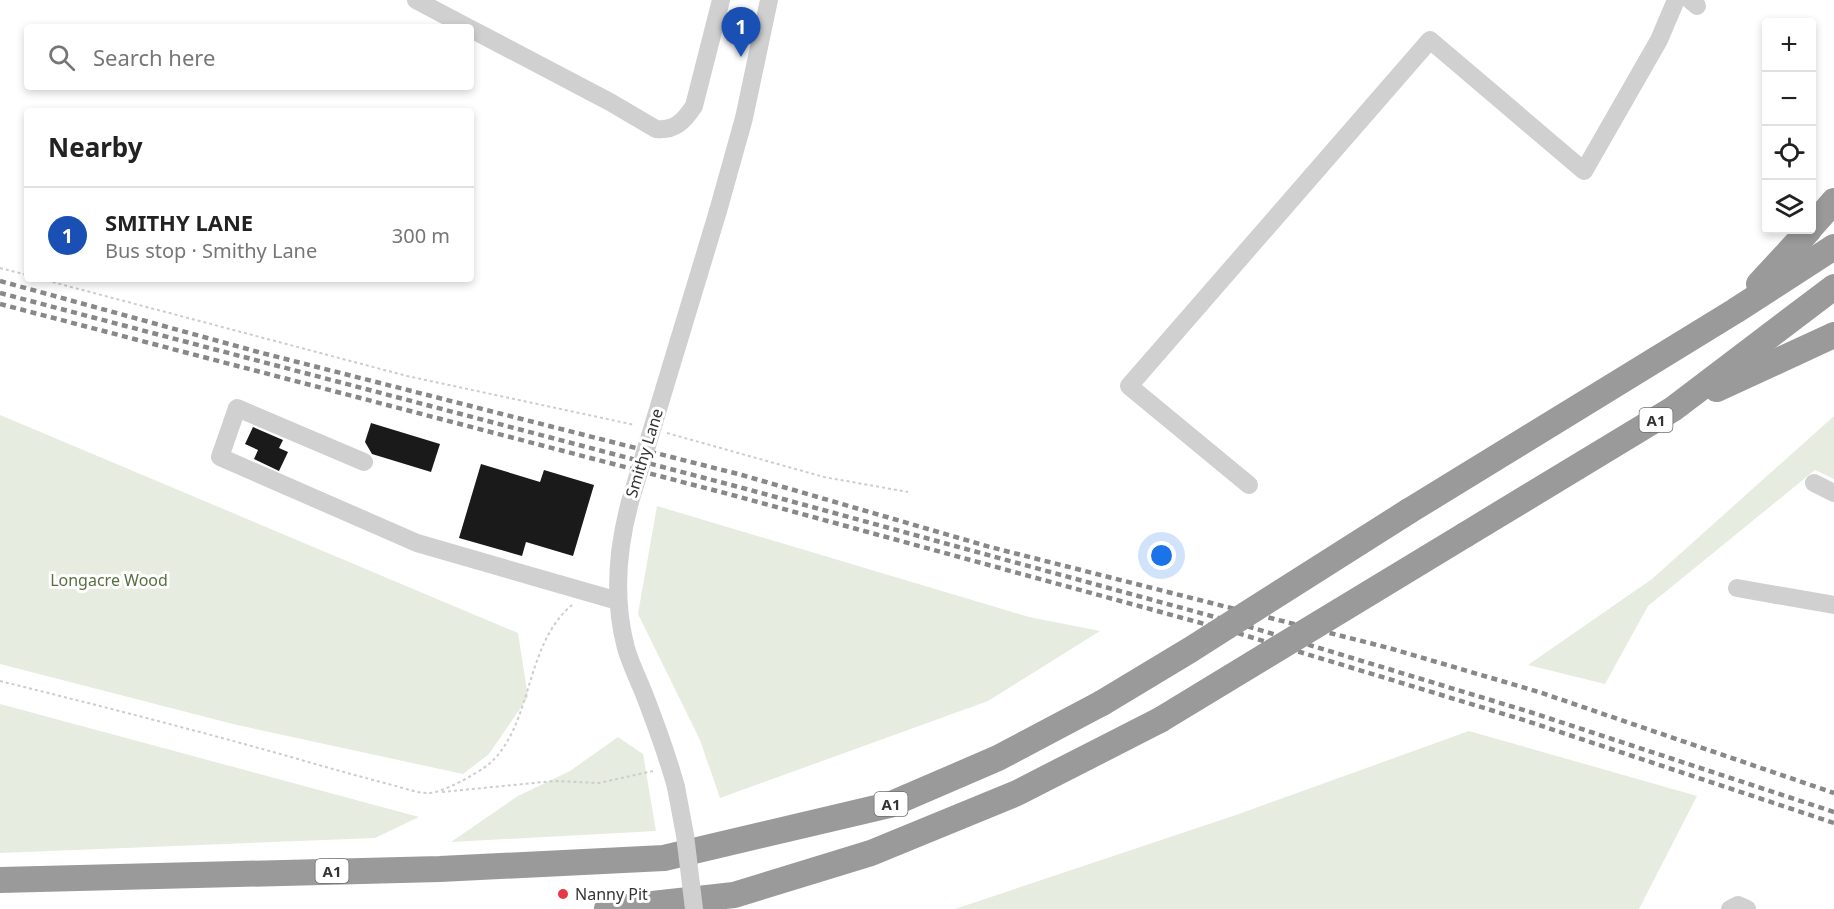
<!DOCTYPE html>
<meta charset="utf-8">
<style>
:root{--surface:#fff;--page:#f6f6f6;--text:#222;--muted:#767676;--line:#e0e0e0;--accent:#7c3aed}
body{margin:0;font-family:"Noto Sans",sans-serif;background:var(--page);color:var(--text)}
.controls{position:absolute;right:18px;top:18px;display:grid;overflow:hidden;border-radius:6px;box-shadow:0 3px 9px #0003}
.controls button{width:54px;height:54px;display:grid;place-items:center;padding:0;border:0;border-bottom:2px solid var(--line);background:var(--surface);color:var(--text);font:30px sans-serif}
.you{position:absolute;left:1162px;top:556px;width:21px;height:21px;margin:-15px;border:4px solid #fff;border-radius:50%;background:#1a73e8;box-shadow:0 0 0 9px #1a73e833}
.badge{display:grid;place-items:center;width:39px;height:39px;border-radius:50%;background:var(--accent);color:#fff;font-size:20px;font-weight:700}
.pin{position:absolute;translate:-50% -50px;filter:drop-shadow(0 2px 3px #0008)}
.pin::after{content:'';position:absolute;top:32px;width:21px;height:18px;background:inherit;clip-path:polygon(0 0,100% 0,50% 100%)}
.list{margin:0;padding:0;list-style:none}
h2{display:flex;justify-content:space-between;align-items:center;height:78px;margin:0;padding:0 24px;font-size:26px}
h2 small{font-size:20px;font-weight:400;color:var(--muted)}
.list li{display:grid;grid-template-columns:39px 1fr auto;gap:18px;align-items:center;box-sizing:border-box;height:96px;padding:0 24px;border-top:2px solid var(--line)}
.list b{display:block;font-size:22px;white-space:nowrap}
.list p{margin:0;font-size:20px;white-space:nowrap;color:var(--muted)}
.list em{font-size:20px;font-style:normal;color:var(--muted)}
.icon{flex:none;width:33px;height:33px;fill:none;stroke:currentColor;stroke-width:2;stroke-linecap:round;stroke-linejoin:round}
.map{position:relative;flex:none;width:1834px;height:909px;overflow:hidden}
.search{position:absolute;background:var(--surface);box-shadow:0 3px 9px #0003;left:24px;top:24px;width:450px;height:66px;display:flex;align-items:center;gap:15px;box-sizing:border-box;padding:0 21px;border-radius:6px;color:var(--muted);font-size:22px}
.panel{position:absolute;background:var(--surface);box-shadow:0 3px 9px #0003;left:24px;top:108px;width:450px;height:174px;border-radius:6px}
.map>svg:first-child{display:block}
</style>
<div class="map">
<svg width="1834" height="909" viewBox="0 0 1834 909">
<rect width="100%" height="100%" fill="#fff"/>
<g fill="#e6ecdf">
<polygon points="0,415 518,633 528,697 489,754 463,774 237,725 0,664"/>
<polygon points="1834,416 1834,479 1815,470 1648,606 1605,684 1528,665 1652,579"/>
<polygon points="657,506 1029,617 1100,631 988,701 720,798 700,740 638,614"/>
<polygon points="0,704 419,817 375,838 0,853"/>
<polygon points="1469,731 1697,796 1639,909 955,909 1236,815"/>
<polygon points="618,737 643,754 656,831 451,842 518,796 570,771"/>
</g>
<g fill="#1a1a1a">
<polygon points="371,423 440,444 431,472 372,454 365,442"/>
<polygon points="253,427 283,440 279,448 288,452 279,471 254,459 258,450 245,444"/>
<polygon points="481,464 540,482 544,470 594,485 573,556 526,542 522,556 459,538"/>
</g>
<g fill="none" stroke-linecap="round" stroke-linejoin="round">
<g stroke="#cdcdcd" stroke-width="2" stroke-dasharray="3 3" stroke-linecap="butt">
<polyline points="0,268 27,275"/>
<polyline points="41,279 407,376 635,425"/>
<polyline points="667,433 824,477 908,492"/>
<path d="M0 681C97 705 195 730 291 757 325 767 358 776 392 785 404 788 416 793 428 793 441 794 478 773 489 764 533 726 524 645 572 605"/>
<polyline points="442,792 554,781 599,783 653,771"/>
</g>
<g stroke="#d0d0d0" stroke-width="18">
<polyline points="416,0 467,27"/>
<polyline points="1690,0 1697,6"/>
<path d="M471 29 610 102 656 129C675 131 684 121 694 106L721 0"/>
<polyline points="718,211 744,118 769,0"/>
<polyline points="364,462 237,408 220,457 417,543 618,601"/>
<polyline points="1814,483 1834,493"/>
<polyline points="1249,485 1129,386 1430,40 1584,171 1659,40 1676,0"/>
<path d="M630 502C617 550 613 599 626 648 630 662 637 677 643 691 655 722 667 754 676 787"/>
<polyline points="1737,588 1834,605"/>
<polyline points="1730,909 1738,905 1747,909"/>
</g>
<g stroke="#9a9a9a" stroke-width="26">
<polyline points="1812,226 1834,201"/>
<polyline points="1759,284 1809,230"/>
<polyline points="1717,389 1834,335"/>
<polyline points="1409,511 1735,311 1834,247"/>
<polyline points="1465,535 1673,409 1834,287"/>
<polyline points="0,880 440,869 664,858 889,805 998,758 1102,703"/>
<polyline points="607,909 734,895 871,853 1017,793 1160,720"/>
</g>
<g stroke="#888" stroke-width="4.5" stroke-dasharray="6 4.5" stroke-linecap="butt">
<polyline points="0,281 262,353 742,475 990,547 1389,648 1539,692 1834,793"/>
<polyline points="0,293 739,487 1237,623 1530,712 1834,812"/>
<polyline points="0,304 736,496 1234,632 1527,721 1834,823"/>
</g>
<g stroke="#d0d0d0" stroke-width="18">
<polyline points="630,502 718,211"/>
<polyline points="676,787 685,835 694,909"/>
</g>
<g stroke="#9a9a9a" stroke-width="26">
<polyline points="1102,703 1190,650 1409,511"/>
<polyline points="1160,720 1465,535"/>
</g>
</g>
<circle fill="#e63946" stroke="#fff" stroke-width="2" cx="563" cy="894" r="6"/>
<g text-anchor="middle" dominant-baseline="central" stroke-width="6" stroke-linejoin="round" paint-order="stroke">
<g fill="#fff" stroke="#707070" stroke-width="1.5">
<rect x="1639.5" y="408" width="33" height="24" rx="4.5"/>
<rect x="874.5" y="792" width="33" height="24" rx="4.5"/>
<rect x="315.5" y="859" width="33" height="24" rx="4.5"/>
</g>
<g font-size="15" font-weight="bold" fill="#333">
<text x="1656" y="420">A1</text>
<text x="891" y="804">A1</text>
<text x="332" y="871">A1</text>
</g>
<g font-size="16" fill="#333" stroke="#fff">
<text transform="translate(644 453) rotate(-73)">Smithy Lane</text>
</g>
<g font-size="16" fill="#56703f" stroke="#fff">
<text x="109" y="580">Longacre Wood</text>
</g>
<g font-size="16" fill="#333" stroke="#fff" text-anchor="start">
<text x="575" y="894">Nanny Pit</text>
</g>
</g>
</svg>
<div class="controls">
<button>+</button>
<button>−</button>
<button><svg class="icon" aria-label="locate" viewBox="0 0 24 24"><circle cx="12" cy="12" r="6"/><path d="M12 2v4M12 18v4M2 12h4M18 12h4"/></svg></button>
<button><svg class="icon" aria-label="layers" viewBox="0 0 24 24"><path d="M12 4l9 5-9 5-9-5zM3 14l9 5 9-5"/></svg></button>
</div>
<div class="you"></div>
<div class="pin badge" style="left:741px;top:57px;background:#1a4fb4">1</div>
<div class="search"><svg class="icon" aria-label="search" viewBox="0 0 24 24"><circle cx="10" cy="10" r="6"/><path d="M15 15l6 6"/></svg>Search here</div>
<section class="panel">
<h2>Nearby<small></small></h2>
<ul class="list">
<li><span class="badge" style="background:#1a4fb4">1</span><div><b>SMITHY LANE</b><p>Bus stop · Smithy Lane</p></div><em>300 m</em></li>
</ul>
</section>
</div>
